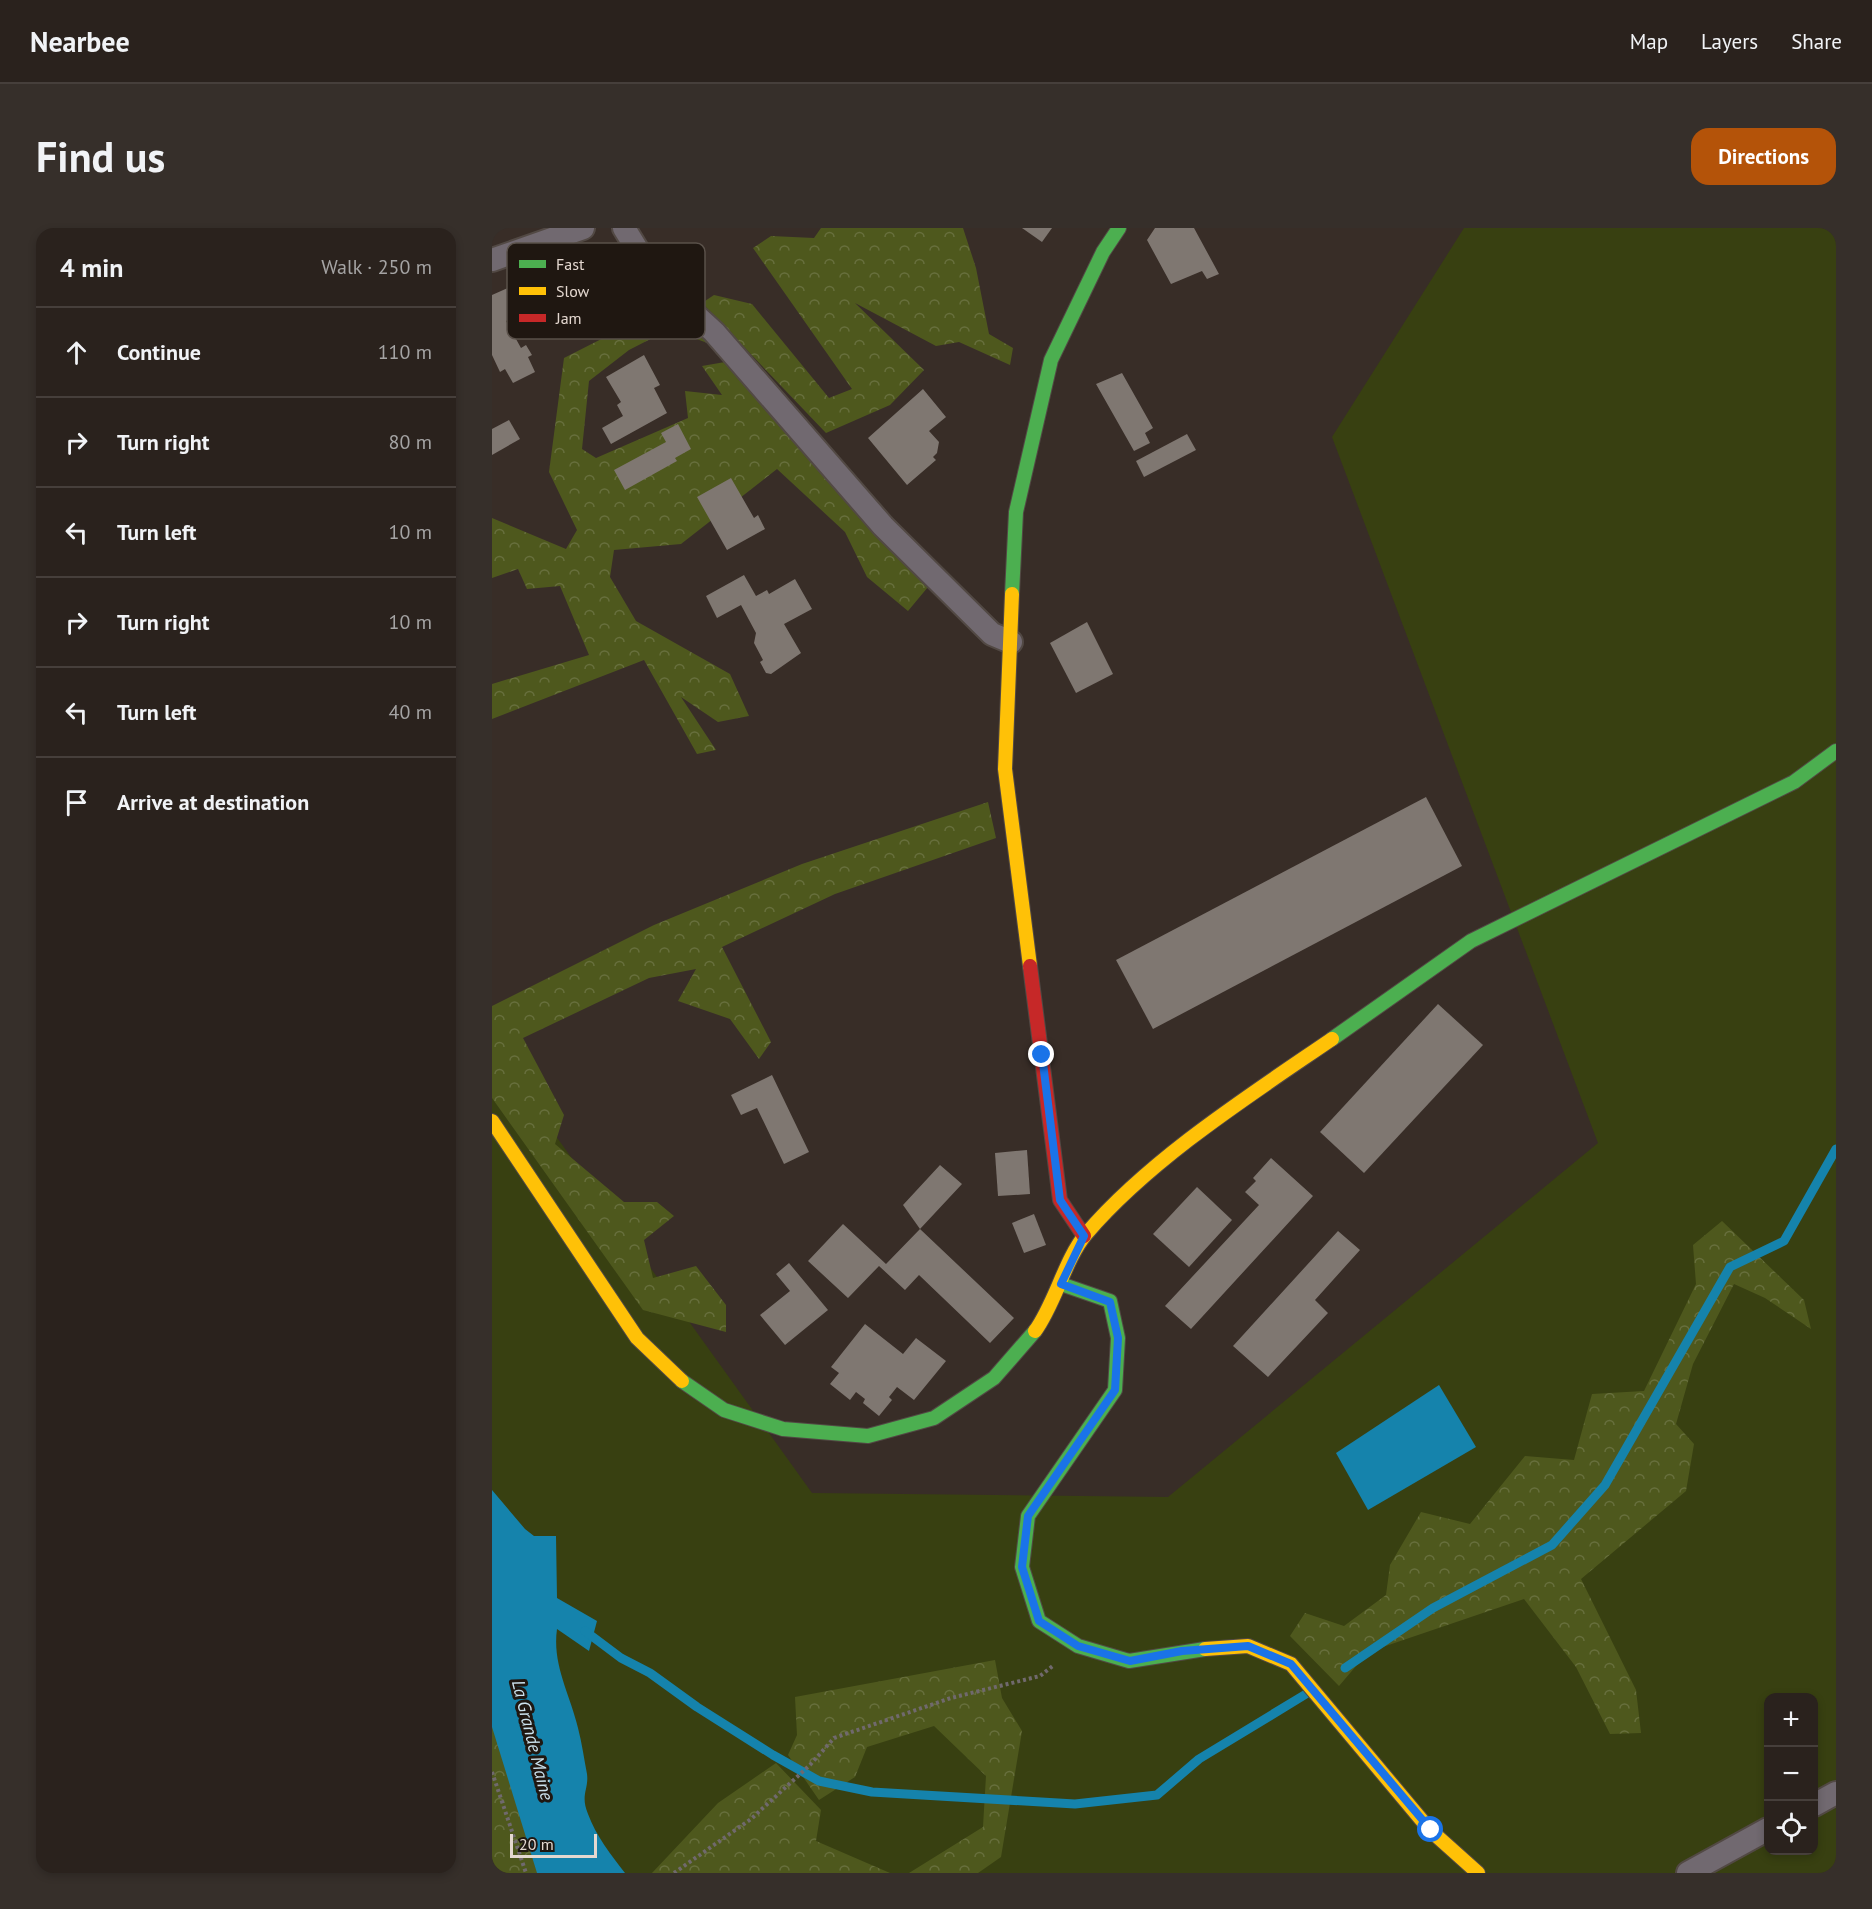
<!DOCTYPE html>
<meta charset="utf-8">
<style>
:root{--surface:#2a221d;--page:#362f2a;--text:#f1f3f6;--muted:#a5a4a4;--line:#463f3b;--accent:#b45309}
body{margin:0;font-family:"PT Sans",sans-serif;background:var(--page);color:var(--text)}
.controls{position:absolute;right:18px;bottom:18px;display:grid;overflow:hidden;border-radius:12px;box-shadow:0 3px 9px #0003}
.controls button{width:54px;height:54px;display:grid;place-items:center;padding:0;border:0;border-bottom:2px solid var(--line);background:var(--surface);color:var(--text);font:30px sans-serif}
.scale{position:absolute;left:18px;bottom:15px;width:87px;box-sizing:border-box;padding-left:6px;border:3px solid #e4d8d0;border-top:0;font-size:16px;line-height:21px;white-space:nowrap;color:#e4d8d0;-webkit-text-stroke:4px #1f1711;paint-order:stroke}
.stop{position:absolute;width:18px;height:18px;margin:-14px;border:4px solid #1a73e8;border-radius:50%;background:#fff}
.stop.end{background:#1a73e8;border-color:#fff;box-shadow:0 2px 6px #0008}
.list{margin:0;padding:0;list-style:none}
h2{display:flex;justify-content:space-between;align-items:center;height:78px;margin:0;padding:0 24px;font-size:26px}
h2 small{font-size:20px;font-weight:400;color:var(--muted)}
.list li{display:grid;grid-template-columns:39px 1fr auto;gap:18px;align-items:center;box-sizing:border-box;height:90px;padding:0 24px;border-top:2px solid var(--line)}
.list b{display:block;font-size:22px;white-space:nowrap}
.list em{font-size:20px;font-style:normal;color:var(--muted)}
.icon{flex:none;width:33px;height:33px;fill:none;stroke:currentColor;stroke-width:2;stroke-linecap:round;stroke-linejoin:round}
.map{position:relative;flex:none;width:1344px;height:1645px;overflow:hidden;border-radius:18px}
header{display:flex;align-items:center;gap:36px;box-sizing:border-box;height:84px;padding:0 30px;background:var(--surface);border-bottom:2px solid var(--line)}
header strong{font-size:28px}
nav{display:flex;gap:33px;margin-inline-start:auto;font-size:21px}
.intro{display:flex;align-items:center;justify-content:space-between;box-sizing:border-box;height:144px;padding:0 36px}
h1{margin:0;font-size:42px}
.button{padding:15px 27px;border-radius:18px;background:var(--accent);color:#fff;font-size:21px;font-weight:700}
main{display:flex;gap:36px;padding:0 36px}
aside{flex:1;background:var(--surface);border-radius:18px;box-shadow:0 3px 9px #0003}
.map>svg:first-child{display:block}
</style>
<header>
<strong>Nearbee</strong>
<nav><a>Map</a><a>Layers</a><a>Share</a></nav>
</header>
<div class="intro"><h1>Find us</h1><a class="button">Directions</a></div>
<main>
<aside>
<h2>4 min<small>Walk · 250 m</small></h2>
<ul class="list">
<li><svg class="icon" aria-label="ahead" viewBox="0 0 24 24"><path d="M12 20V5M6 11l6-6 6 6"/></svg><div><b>Continue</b></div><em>110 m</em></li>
<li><svg class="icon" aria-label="right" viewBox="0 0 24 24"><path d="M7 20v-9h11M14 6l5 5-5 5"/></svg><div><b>Turn right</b></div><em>80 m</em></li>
<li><svg class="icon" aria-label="left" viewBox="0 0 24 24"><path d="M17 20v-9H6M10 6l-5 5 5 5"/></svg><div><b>Turn left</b></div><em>10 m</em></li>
<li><svg class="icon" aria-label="right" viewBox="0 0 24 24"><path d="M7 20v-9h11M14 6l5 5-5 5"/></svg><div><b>Turn right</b></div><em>10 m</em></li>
<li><svg class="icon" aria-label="left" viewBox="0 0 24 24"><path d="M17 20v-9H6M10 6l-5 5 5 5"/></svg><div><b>Turn left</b></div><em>40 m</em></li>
<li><svg class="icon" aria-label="arrive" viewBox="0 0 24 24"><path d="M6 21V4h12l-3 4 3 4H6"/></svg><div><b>Arrive at destination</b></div></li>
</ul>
</aside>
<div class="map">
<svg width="1344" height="1645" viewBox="0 0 1344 1645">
<defs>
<pattern id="forest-crowns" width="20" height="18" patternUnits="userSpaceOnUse" patternTransform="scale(1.5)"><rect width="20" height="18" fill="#4e581d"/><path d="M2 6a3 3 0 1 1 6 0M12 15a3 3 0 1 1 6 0" fill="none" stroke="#676f3d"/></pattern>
</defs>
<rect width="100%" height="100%" fill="#382d27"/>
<path fill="#384011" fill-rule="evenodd" d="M972 0H1344V1645H0V819L320 1265 676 1269 1106 915 840 209ZM1276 1470H1322V1622H1276Z"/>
<g fill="url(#forest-crowns)">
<polygon points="329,0 471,0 484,40 497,106 521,120 518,137 467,114 444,118 363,75 432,142 398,177 334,205 210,75 222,67 260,76 337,170 360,161 261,20 279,8 322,10"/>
<polygon points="145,47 218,116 178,101 137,122 97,153 90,221 104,230 196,190 193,163 230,167 210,138 233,134 436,359 416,383 375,349 353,304 285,241 189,316 122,322 118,349 144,393 238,446 257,488 226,494 189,469 224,522 205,526 152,432 0,491 0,456 97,427 68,358 35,361 26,341 0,350 0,290 74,321 85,302 57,244 72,130 137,97 158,98 149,69 107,84 100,62"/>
<polygon points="496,574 504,610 343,666 230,719 279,814 267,831 238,791 186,773 204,741 157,750 31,810 72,887 63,916 132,974 165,974 182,988 152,1012 161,1050 204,1038 234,1077 234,1104 151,1082 0,870 0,778 162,697 310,636"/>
<polygon points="1230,993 1312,1072 1319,1101 1273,1070 1242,1056 1201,1136 1184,1196 1202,1216 1194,1263 1089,1351 1144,1462 1149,1505 1118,1506 1084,1439 1032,1371 876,1424 847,1458 798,1408 813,1385 852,1398 894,1367 898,1337 929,1284 978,1296 1033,1228 1082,1232 1100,1166 1152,1163 1204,1056 1201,1017"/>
<polygon points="0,1416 54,1645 0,1645"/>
<polygon points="503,1432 510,1470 530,1503 509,1629 486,1645 417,1645 491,1599 494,1548 442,1498 375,1519 363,1549 327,1572 296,1527 305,1507 303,1469"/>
<polygon points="284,1535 329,1582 324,1613 398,1645 160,1645 226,1575"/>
</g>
<g fill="#1583ac">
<polygon points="947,1157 984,1219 876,1282 844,1225"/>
<path d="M0 1262 33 1301 42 1308H64L65 1370 105 1393 97 1423 65 1401C60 1437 78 1466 86 1500 90 1515 92 1531 95 1546 97 1561 88 1567 96 1586 104 1608 119 1627 133 1645H45L0 1499Z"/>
</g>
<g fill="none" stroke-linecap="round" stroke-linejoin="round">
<g stroke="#1583ac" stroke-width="9">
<polyline points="93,1403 129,1430 158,1445 205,1479 281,1527 327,1553 380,1564 583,1576 665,1567 707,1531 814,1466"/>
<polyline points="853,1440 941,1380 1060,1317 1113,1257 1238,1039 1292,1013 1344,921"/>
</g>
</g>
<g fill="#7f7771">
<polygon points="530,0 560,0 550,14"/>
<polygon points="663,0 702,0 727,46 715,51 710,43 679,56 655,12"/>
<polygon points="18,59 31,84 14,93 29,120 34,117 40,127 36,129 43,144 21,155 13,141 8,144 0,127 0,67"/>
<polygon points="152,127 168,157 162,160 175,185 119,216 110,200 131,188 125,177 129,174 114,149"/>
<polygon points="630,145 661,200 653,205 658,215 642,223 604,156"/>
<polygon points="431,161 454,189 437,203 447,214 445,225 441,229 444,232 415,257 376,210"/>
<polygon points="17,192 28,211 0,227 0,201"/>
<polygon points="186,196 199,221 183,230 185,233 133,262 122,242 174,214 169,205"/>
<polygon points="695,206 704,222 652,249 644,233"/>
<polygon points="239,250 262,290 266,287 273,301 235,322 205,269"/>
<polygon points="252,347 264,368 275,362 277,366 303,351 320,381 292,396 309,425 279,446 274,445 268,434 271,432 262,415 264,405 249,377 225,390 214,368"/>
<polygon points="595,394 621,446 584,465 558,415"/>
<polygon points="934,569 970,638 661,801 624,732"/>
<polygon points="946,776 991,817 872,945 828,904"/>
<polygon points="280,847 317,924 292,936 265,880 249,887 239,867"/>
<polygon points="535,922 538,966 506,968 503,925"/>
<polygon points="779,930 821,968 699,1101 673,1078 767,977 753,964 764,953 761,950"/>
<polygon points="448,937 470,956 428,1001 522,1090 498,1115 427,1047 413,1062 387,1038 356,1070 316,1033 351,996 394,1036 428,1001 411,977"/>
<polygon points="705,959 740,992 697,1039 661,1006"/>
<polygon points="542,986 554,1017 532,1025 520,995"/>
<polygon points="846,1003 868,1022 823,1072 836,1085 776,1149 741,1118"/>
<polygon points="297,1035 336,1082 293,1117 268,1087 298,1063 284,1046"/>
<polygon points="373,1096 411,1126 424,1110 454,1133 422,1172 405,1159 397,1169 400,1172 387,1188 371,1175 373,1171 364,1164 358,1172 338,1156 347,1145 339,1139"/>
</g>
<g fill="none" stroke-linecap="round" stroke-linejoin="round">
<defs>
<g id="street">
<polyline points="132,0 162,49 222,104 391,298 500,406 519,414"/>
<polyline points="0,32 91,0"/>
<polyline points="1322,1577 1344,1565"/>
<polyline points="1196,1645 1276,1601"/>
</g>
<g id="fast">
<polyline points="520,366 524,284 559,132 611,24 627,0"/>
<polyline points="840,811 979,713 1302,554 1344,523"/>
<polyline points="569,1056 618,1073 626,1110 623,1162 536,1288 530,1339 547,1393 586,1418 637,1433 713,1421"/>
<polyline points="190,1153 232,1182 291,1201 376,1208 442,1190 502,1150 543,1103"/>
</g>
<g id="slow">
<polyline points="520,366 513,541 538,738"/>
<polyline points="0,893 145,1110 190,1153"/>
<path d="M543 1103C563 1076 573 1031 594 1006 658 931 758 867 840 811"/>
<polyline points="713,1421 756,1418 799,1436 938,1602 986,1645"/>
</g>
<polyline id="jam" points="538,738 568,972 592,1008"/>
</defs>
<use href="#street" stroke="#524944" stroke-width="26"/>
<use href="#fast" stroke="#524944" stroke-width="16"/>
<use href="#slow" stroke="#524944" stroke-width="16"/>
<use href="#jam" stroke="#524944" stroke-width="16"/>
<g stroke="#70696d" stroke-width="4" stroke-dasharray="3 3" stroke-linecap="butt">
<polyline points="0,1544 34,1645"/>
<polyline points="182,1645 259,1591 318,1537 342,1510 459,1470 548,1448 562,1437"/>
</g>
<use href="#street" stroke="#716970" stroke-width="22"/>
<use href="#fast" stroke="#4caf50" stroke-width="14"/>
<use href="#slow" stroke="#ffc107" stroke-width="14"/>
<use href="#jam" stroke="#c62828" stroke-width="14"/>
</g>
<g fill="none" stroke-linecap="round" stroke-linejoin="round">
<polyline stroke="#1a73e8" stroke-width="8" points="550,827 568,972 592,1008 569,1056 618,1074 626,1110 623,1162 536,1288 530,1339 547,1393 586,1418 638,1433 690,1423 756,1418 799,1436 939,1602"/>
</g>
<g text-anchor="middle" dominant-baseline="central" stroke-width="6" stroke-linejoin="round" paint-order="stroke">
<g font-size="18" font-style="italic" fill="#cce3ef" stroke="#1f1711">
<text transform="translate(41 1512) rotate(76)">La Grande Maine</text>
</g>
</g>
<rect x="15" y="15" width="198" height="96" rx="9" fill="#1f1711" stroke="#5a514a" stroke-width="1.5"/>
<rect x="27" y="32" width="27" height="8" fill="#4caf50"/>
<rect x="27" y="59" width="27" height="8" fill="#ffc107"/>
<rect x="27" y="86" width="27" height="8" fill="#c62828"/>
<g font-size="16" fill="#e4d8d0">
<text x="64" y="42">Fast</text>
<text x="64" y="69">Slow</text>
<text x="64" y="96">Jam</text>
</g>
</svg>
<div class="controls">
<button>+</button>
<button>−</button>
<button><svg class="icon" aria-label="locate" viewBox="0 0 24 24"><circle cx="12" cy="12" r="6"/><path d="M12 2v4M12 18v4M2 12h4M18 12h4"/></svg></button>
</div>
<div class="scale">20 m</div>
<div class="stop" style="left:939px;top:1602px"></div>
<div class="stop end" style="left:550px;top:827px"></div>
</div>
</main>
